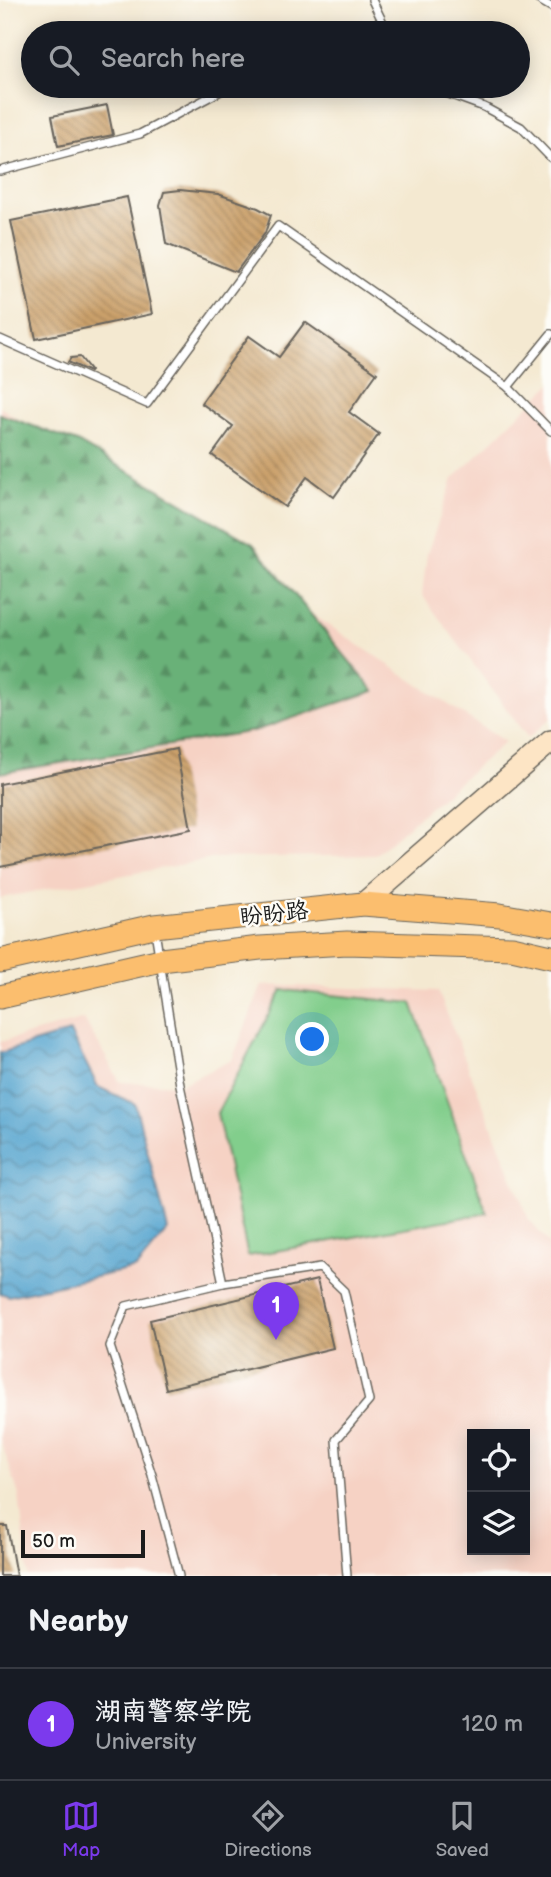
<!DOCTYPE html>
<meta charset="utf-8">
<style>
:root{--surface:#171b24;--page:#242831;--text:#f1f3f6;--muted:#9ea1a6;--line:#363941;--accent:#7c3aed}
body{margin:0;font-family:"Balsamiq Sans","LXGW WenKai TC",sans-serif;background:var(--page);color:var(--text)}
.controls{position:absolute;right:21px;bottom:21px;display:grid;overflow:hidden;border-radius:0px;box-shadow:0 4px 18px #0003}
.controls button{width:63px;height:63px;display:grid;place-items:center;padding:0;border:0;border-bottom:2px solid var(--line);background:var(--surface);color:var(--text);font:35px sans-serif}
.scale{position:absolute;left:21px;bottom:18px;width:124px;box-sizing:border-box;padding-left:7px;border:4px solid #1c1c1c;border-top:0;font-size:19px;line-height:24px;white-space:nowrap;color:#1c1c1c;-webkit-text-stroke:5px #fdfcf7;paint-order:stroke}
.you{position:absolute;left:313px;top:1040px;width:24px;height:24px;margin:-18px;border:5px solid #fff;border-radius:50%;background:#1a73e8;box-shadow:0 0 0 10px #1a73e833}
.badge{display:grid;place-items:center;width:46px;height:46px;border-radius:50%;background:var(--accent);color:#fff;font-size:23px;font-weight:700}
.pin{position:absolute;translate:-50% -58px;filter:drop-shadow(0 2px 4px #0008)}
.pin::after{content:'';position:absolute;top:37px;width:24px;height:21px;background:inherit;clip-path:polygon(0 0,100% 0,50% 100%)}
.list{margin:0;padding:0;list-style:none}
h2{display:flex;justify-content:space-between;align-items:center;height:91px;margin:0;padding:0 28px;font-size:30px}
h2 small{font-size:23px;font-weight:400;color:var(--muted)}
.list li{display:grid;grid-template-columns:46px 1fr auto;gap:21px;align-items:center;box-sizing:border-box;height:112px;padding:0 28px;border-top:2px solid var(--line)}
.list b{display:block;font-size:26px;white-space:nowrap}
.list p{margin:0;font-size:23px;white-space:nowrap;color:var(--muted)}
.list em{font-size:23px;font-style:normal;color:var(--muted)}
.icon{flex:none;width:38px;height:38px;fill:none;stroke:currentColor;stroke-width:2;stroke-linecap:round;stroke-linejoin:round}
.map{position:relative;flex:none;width:551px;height:1576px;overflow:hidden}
.search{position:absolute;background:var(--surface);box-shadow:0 4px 18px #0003;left:21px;right:21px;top:21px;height:77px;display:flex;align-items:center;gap:18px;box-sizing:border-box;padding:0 24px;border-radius:38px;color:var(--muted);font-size:26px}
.sheet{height:203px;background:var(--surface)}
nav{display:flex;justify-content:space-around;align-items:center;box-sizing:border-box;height:98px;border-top:2px solid var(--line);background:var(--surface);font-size:19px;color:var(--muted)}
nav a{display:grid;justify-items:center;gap:4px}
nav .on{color:var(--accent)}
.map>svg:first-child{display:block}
</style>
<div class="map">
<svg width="551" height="1576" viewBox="0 0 551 1576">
<defs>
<pattern id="forest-firs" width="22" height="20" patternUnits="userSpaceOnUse" patternTransform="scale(1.75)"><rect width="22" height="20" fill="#69b178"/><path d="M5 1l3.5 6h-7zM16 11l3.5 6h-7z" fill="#568f62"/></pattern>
<pattern id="water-waves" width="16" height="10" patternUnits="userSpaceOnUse" patternTransform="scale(1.75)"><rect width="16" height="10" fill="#55a4cf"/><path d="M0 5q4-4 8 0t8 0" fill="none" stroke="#4685a7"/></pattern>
<pattern id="building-back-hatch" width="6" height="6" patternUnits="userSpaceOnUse" patternTransform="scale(1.75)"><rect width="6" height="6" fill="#cba06b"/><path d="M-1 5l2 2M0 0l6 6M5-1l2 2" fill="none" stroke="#a48257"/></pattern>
</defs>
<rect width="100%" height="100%" fill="#fdfcf7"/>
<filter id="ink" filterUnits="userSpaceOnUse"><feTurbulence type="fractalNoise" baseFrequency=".0143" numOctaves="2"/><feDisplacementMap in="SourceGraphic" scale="14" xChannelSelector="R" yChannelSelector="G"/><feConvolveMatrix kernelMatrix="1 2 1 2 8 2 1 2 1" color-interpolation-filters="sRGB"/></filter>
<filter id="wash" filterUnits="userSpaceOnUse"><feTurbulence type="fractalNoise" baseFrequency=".00686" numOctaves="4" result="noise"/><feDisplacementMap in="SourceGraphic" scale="28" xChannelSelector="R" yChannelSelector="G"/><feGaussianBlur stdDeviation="1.57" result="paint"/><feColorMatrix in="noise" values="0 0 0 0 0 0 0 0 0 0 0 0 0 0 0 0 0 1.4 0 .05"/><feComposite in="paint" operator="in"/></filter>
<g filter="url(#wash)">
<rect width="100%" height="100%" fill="#f4e9d1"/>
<g fill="#f6d2c4" fill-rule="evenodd">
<polygon points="551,384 551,718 528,738 422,595 427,554 453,479"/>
<polygon points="0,407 505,742 375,855 217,858 0,898"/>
<path d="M262 985 438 991 529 1220 551 1246V1576H28L19 1495 0 1439V1042L84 1019 120 1082 180 1085 232 1060ZM472 1434H525V1550H472Z"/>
</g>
<polygon fill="#82ce8c" stroke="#4f7554" stroke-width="2" points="282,990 412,1003 487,1213 248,1256 217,1113"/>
<polygon fill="url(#forest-firs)" stroke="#42664a" stroke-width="2" points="0,414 77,442 253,544 374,691 254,731 0,773"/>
<polygon fill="url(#water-waves)" stroke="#386076" stroke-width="2" points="70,1032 98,1087 135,1104 168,1230 136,1268 9,1296 0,1293 0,1053"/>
<g id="blocks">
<g fill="url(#building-back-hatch)">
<polygon points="107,105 113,135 58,146 52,116"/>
<polygon points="180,190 218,194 258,208 271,215 265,233 236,272 166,244 160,205 164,192"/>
<polygon points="127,197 152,314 36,339 11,221"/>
<polygon points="305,322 377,373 349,412 379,434 334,497 307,477 285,507 212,455 233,426 201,403 249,336 279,357"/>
<polygon points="80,357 91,371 90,372 68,362 71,358"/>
<polygon points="176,749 191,829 0,867 0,784"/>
<polygon points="317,1280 333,1348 166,1389 150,1320"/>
<polygon points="0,1526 7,1526 16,1576 0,1576"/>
</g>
</g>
</g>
<g filter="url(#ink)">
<use href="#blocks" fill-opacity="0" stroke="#68645b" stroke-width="2"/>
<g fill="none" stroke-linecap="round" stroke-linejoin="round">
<defs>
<g id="lane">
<polyline points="372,0 388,33"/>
<polyline points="539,0 551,7"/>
<polyline points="427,86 484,107 521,127 551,158"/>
<polyline points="0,171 140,134 230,86"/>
<polyline points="0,339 147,404 278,226 508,387 551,431"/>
<polyline points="508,387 551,334"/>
<polyline points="155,931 180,1085 223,1283"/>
<polyline points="179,1576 152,1475 110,1346 126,1306 223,1283 320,1268 344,1291 369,1401 336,1440 347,1576"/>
</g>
<polyline id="secondary" points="363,904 551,741"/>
<g id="primary">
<polyline points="0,961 154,926 363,904 500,915 551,924"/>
<polyline points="0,997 161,960 260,948 347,943 512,948 551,957"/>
</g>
</defs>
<use href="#lane" stroke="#68645b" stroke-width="10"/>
<use href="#secondary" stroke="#68645b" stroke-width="24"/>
<use href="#primary" stroke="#68645b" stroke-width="25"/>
<use href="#lane" stroke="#fff" stroke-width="7"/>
<use href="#secondary" stroke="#fde5c5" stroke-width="21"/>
<use href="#primary" stroke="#fbbe6e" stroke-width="23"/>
</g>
</g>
<g text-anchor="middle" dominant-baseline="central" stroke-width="5" stroke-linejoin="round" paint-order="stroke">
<g font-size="23" fill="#1c1c1c" stroke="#fdfcf7">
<text transform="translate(274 914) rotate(-6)">盼盼路</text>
</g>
</g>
</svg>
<div class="controls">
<button><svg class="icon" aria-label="locate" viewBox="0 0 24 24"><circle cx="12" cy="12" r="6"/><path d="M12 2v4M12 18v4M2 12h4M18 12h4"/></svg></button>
<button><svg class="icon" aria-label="layers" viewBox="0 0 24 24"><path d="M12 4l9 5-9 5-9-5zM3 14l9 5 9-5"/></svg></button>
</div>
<div class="scale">50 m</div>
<div class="you"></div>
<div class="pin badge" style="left:276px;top:1340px">1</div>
<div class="search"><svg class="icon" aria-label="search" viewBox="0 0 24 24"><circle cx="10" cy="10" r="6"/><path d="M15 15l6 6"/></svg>Search here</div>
</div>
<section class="sheet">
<h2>Nearby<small></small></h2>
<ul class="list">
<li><span class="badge">1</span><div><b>湖南警察学院</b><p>University</p></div><em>120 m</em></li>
</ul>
</section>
<nav>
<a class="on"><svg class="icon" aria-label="map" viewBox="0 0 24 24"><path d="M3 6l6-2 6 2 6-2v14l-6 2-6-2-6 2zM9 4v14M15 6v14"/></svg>Map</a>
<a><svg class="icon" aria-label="directions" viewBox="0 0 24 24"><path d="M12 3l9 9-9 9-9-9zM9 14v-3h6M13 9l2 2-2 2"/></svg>Directions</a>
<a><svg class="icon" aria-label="saved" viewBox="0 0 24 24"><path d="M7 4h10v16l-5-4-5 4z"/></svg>Saved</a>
</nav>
